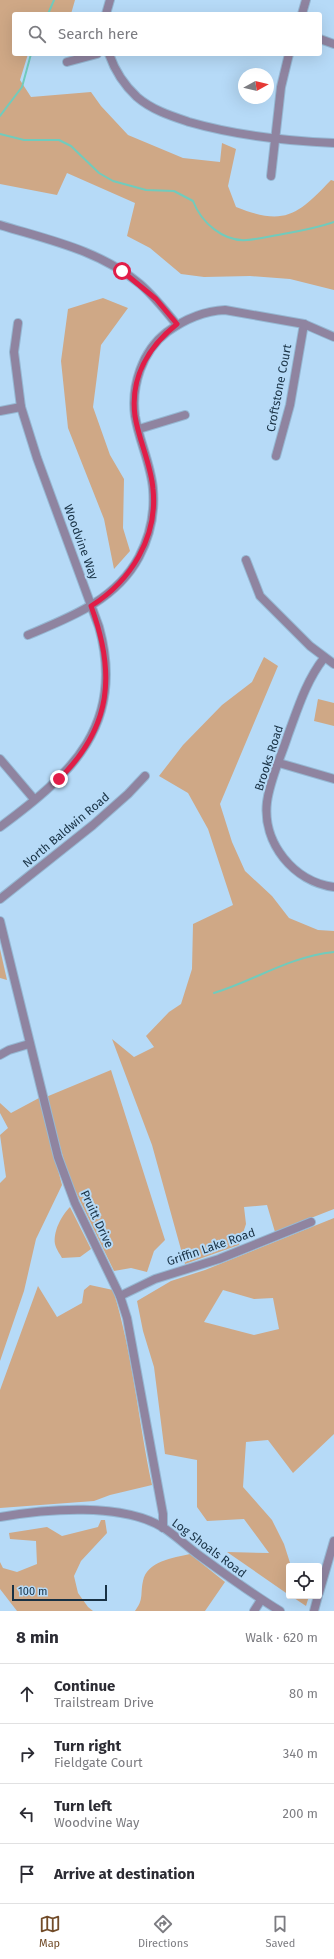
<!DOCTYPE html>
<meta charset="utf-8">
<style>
:root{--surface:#fff;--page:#f7f7f7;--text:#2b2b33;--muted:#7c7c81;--line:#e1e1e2;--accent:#724c29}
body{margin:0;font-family:"Fira Sans",sans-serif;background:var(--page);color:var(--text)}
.controls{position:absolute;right:12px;bottom:12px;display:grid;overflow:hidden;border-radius:4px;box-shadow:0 4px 16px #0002}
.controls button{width:36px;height:36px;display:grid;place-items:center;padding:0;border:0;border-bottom:1px solid var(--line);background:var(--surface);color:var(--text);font:20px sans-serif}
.compass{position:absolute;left:238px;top:68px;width:36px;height:36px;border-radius:50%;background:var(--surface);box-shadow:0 4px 16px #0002;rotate:82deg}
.scale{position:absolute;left:12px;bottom:10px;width:95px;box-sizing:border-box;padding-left:4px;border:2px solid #183144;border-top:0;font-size:11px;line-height:14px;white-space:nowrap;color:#183144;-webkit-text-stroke:3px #b6daf7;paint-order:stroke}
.stop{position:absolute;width:12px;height:12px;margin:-9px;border:3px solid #e11d48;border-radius:50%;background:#fff}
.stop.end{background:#e11d48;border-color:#fff;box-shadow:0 1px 4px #0008}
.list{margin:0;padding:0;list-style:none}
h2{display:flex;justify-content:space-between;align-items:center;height:52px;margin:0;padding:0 16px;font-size:17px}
h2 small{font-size:13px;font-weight:400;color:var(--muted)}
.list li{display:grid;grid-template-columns:26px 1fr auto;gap:12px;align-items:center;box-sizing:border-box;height:60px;padding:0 16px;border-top:1px solid var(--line)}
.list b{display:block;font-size:15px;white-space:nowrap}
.list p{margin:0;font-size:13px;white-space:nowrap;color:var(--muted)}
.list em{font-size:13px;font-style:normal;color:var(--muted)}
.icon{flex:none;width:22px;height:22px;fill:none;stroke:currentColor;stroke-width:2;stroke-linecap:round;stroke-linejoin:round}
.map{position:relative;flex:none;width:334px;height:1611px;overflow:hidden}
.search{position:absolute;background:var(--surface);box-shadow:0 4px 16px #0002;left:12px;right:12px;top:12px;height:44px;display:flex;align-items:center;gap:10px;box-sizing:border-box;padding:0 14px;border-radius:4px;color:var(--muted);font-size:15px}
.sheet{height:292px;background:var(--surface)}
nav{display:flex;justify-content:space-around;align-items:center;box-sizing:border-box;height:56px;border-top:1px solid var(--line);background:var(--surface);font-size:11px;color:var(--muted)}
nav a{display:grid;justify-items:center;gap:2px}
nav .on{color:var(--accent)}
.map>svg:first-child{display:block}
</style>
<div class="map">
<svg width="334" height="1611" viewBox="0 0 334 1611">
<rect width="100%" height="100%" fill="#b6daf7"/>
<g fill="#cfa886" fill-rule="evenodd">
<path d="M0 0H75L71 14H14V54H28L20 80 31 97 91 92 101 106 128 135 183 158 220 162 222 143 236 149 228 186 236 207C284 226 297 216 331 180L334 181V290L290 279 250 276 204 277 181 274 150 248 127 236 135 203 67 173 57 195 0 184Z"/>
<polygon points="103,298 128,308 101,345 93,407 110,455 124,479 123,528 130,551 114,569 104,519 68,428 61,361 68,309"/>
<polygon points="264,657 278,666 220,804 232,842 245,871 272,896 289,918 318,930 334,931 334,1209 275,1232 267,1205 244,1207 246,1224 239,1245 185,1264 152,1145 112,1039 134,1057 154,1047 146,1036 169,1012 181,1004 192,969 193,924 233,905 208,829 188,793 159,776 183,745 222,705 252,682"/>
<polygon points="318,699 334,703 334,726 314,721"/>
<polygon points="0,949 7,980 0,978"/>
<polygon points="111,1070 165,1240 154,1251 147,1272 131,1268 114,1271 69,1178 46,1097"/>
<polygon points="39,1098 62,1185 36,1239 24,1291 0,1361 0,1183 6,1177 0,1135 8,1128 0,1113 0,1103 11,1113"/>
<path d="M70 1207 91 1249 80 1257 62 1258C60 1254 56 1249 55 1244 53 1232 61 1216 70 1207Z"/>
<path d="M334 1218V1434L293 1473 268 1440 246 1442 243 1487 272 1520 284 1544 291 1566H289V1595L227 1552 269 1553 244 1519 207 1521 197 1507V1460L165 1454 154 1367 143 1331 137 1301 171 1281 205 1270ZM223 1290 254 1299 273 1298 279 1329 254 1335 204 1322Z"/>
<path d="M90 1285 113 1290C133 1354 138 1420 152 1485L110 1495 94 1501 0 1508V1390L38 1286 57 1317 82 1303 84 1290Z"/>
<polygon points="101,1520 105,1520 107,1533 81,1561 74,1576 78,1593 88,1607 93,1611 17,1611 0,1589 0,1562 3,1568 17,1572 37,1564 36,1541 10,1539 9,1533 47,1527 62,1536 98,1527"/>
<path d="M190 1554 225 1582 205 1611H135C144 1599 140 1595 143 1581 147 1561 173 1558 190 1554Z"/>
<polygon points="291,1596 309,1596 306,1606"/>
</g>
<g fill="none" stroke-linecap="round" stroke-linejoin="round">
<g stroke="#71cbbc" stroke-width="2">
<polyline points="48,14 54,0"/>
<polyline points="0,116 22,87 31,54"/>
<path d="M0 134 24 140H59L71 146 99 173 113 181 146 190 174 191 193 201C201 222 223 242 247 240 259 239 271 236 283 234 300 231 317 228 334 222"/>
<path d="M214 993C256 980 288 957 334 952"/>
</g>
<defs>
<g id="minor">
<polyline points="106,14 110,0"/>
<polyline points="302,14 306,0"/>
<polyline points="320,39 334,44"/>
<path d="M109 54C115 71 124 85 137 97 152 110 171 116 189 122 238 136 284 141 334 143"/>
<polyline points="67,62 97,54"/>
<polyline points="271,176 281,87 289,54"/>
<path d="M0 225C49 240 99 250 140 284 154 296 165 310 177 325"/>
<polyline points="0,411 21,407"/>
<polyline points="139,429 185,415"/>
<polyline points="276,456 290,405 304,324"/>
<polyline points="246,560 260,596 310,646 334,664"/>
<path d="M28 635C71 617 116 600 139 557 150 536 155 513 153 489 151 464 139 441 135 416 131 386 142 351 167 332 185 319 203 311 225 310L304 324 334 337"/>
<path d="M324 658C306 681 298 708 288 735 281 757 270 779 267 802 262 843 294 882 334 887"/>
<polyline points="0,759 34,799"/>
<polyline points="279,763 334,779"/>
<path d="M0 827C72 774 126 724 99 627L37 458 21 407 14 352 18 323"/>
<polyline points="0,899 93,825 128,794 145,776"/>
<polyline points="0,921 58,1157 75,1203 120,1296 127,1318 163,1514 163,1528"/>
<polyline points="0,1055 9,1050 29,1044"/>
<polyline points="120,1296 155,1279 219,1259 311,1222"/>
<path d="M0 1517C46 1509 122 1502 164 1528 176 1536 188 1547 200 1556 226 1575 252 1594 280 1611"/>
<polyline points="319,1593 334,1541"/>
<polyline points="254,1611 261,1600"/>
<polyline points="314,1611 318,1596"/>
</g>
</defs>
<use href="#minor" stroke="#96b8d3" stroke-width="10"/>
<use href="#minor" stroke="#8f84a0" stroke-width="8"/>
</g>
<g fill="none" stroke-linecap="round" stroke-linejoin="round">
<path stroke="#e11d48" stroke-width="5" d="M59 779C112 727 116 673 91 606 131 581 158 537 153 489 151 464 139 441 135 416 130 378 148 347 177 324L156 299 122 271"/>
</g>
<g text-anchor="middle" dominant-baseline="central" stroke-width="4" stroke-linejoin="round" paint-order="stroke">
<g font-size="12" fill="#183144" stroke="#b6daf7">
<text transform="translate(279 388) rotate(-79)">Croftstone Court</text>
<text transform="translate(81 542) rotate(70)">Woodvine Way</text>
<text transform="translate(269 758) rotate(-72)">Brooks Road</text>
<text transform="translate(66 830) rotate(-40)">North Baldwin Road</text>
<text transform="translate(97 1219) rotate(65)">Pruitt Drive</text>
<text transform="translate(211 1247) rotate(-19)">Griffin Lake Road</text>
<text transform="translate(209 1548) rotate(37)">Log Shoals Road</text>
</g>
</g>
</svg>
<div class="controls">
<button><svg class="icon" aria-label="locate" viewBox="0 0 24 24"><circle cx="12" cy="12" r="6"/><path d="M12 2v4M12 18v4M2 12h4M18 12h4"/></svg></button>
</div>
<svg class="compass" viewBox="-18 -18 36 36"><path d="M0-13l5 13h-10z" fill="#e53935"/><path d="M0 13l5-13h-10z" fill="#7c7c81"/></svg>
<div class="scale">100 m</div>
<div class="stop" style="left:122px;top:271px"></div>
<div class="stop end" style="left:59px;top:779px"></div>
<div class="search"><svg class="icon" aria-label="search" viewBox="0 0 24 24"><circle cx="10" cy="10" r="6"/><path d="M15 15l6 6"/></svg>Search here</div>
</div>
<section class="sheet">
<h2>8 min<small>Walk · 620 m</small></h2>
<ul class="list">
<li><svg class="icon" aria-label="ahead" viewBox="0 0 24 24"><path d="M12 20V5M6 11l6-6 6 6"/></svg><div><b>Continue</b><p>Trailstream Drive</p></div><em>80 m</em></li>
<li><svg class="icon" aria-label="right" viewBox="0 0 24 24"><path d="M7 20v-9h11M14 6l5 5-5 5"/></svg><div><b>Turn right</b><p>Fieldgate Court</p></div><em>340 m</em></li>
<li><svg class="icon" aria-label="left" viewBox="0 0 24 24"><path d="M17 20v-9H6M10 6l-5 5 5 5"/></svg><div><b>Turn left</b><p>Woodvine Way</p></div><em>200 m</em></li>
<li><svg class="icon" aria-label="arrive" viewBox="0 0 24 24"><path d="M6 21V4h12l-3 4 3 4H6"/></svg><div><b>Arrive at destination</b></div></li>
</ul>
</section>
<nav>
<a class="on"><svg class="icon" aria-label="map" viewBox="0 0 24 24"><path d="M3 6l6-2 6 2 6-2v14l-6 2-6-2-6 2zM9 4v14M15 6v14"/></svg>Map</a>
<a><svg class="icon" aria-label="directions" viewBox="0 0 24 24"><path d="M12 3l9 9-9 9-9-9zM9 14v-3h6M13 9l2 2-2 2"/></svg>Directions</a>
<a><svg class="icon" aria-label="saved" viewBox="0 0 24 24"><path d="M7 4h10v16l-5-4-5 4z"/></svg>Saved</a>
</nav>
